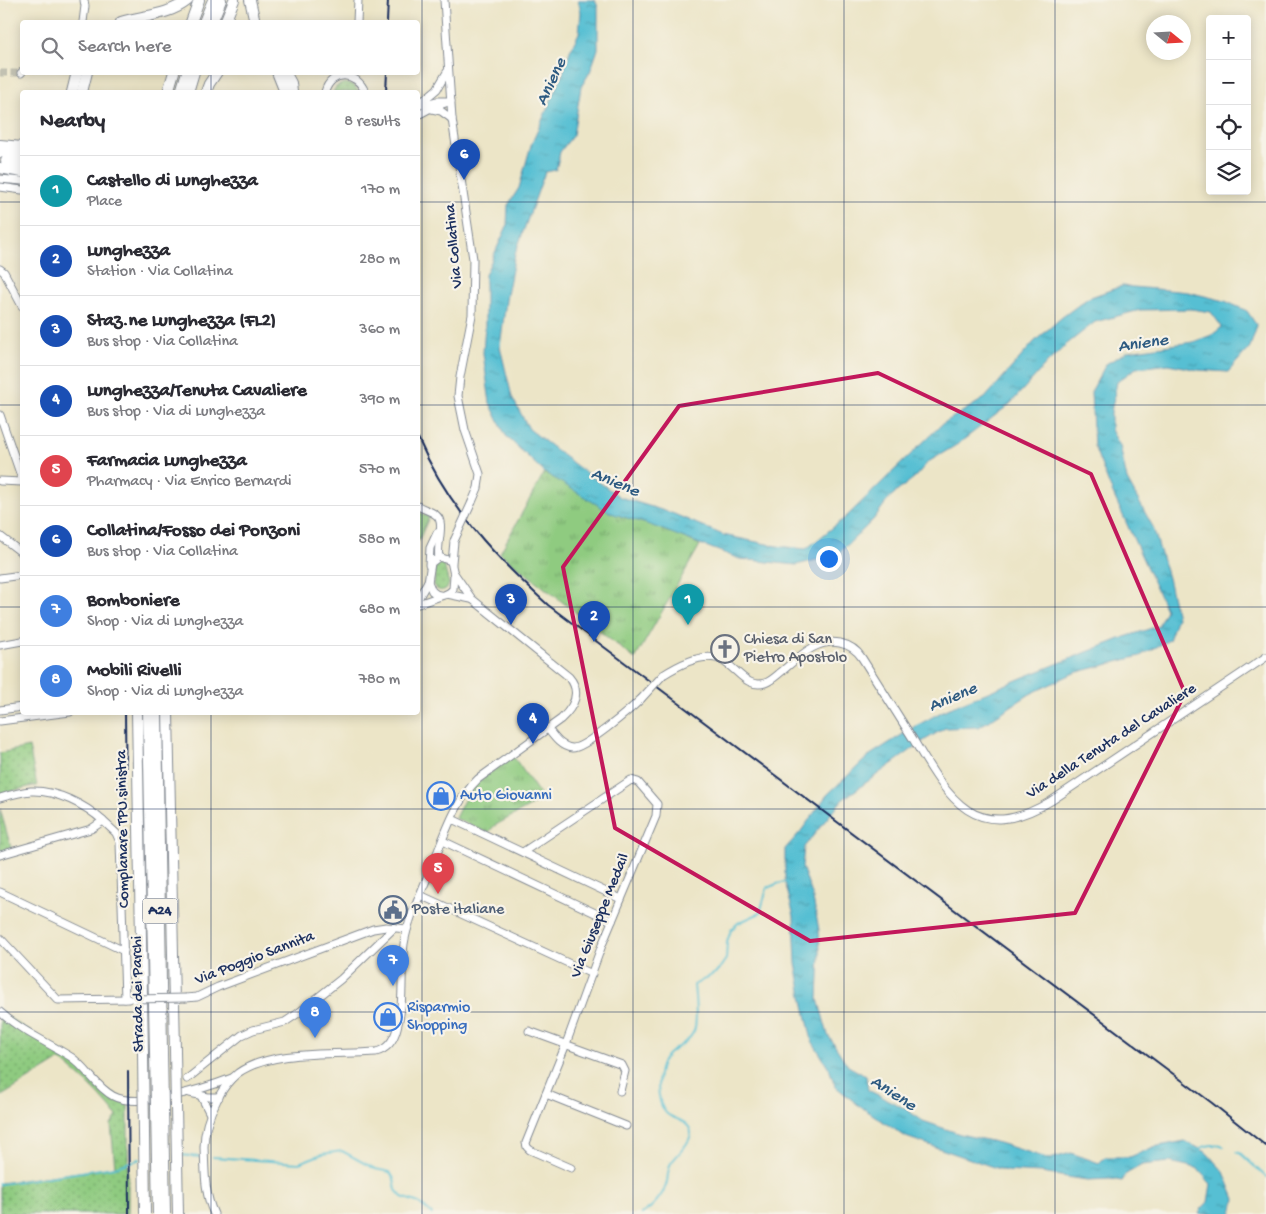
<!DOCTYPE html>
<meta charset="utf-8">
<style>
:root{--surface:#fff;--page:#f2f2f3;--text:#2b2b33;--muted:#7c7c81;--line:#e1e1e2;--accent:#1f6fb2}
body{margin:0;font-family:"Gochi Hand",sans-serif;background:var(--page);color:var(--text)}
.controls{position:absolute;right:15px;top:15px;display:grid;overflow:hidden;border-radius:5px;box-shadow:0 2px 12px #0003}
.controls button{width:45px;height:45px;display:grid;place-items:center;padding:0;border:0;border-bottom:1px solid var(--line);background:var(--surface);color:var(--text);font:25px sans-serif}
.compass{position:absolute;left:1146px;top:15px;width:45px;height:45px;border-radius:50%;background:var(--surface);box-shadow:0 2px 12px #0003;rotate:108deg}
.you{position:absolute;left:828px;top:558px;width:18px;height:18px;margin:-12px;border:4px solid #fff;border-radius:50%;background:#1a73e8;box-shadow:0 0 0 8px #1a73e833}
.badge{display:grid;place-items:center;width:32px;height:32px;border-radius:50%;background:var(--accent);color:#fff;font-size:16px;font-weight:700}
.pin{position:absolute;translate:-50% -41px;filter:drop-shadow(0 1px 2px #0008)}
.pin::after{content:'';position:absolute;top:26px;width:18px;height:15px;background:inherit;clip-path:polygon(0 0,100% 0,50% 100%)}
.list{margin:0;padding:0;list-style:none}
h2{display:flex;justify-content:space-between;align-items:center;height:65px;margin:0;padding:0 20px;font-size:21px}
h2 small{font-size:16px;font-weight:400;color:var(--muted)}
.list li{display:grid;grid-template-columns:32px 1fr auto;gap:15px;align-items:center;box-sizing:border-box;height:70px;padding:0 20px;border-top:1px solid var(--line)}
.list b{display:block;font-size:19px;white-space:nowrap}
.list p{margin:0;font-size:16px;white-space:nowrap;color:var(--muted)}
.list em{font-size:16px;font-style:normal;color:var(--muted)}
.icon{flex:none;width:28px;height:28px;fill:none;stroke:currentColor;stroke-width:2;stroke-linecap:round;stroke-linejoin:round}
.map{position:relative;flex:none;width:1266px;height:1214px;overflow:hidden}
.search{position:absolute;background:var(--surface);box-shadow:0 2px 12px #0003;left:20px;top:20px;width:400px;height:55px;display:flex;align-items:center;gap:12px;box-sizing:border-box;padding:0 18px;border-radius:5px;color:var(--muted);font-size:19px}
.panel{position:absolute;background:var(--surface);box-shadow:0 2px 12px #0003;left:20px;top:90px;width:400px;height:625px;border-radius:5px}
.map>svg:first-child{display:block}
</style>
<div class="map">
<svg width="1266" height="1214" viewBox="0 0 1266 1214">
<defs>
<pattern id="grass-dots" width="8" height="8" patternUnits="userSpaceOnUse" patternTransform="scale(1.25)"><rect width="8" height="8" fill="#8fcb80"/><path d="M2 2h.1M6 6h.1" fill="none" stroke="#74a56c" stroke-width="1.8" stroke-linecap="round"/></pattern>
<pattern id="park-tufts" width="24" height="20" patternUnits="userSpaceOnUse" patternTransform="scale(1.25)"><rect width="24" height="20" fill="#8fcb80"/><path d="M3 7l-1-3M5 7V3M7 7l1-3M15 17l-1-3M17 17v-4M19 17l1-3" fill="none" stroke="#74a56c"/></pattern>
<pattern id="water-ripples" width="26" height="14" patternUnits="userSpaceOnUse" patternTransform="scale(1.25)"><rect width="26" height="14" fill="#56bfd3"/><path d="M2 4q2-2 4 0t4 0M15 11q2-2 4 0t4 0" fill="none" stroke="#469cae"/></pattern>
</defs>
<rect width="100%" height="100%" fill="#f7f3e8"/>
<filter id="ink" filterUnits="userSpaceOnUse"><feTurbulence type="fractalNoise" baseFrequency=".02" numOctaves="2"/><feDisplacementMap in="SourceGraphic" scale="10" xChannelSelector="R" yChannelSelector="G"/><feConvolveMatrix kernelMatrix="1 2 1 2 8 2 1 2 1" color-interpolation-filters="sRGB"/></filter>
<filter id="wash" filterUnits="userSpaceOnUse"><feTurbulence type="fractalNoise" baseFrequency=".0096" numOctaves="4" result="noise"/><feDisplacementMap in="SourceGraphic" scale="20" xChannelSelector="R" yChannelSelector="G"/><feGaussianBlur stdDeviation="1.12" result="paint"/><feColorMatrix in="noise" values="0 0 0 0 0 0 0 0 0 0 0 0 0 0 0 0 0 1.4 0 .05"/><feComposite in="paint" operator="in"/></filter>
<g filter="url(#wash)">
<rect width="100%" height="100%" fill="#ece5c7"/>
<g fill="url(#grass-dots)" stroke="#557d6f">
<polygon points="344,83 353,85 359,92 333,92 336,87"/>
<path d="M438 563 444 565 449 584 447 588C442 592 437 591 434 586L435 567Z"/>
<polygon points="29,747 37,786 32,786 0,794 0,753"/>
<polygon points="0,809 12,851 0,854"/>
<path d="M0 1012 60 1051 104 1089 128 1101V1214H0V1183L115 1167 111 1125 117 1116C101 1095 81 1076 60 1060L0 1097Z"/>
</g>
<g fill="url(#park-tufts)" stroke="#557d6f">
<polygon points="544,473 700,545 635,659 500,553"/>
<polygon points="513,756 543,799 494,826 488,833 455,818 463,802 479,781"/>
</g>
<polygon fill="#8fcb80" stroke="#557d6f" points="418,512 429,517 418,542"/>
<polygon fill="url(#water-ripples)" stroke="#387798" points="578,0 595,0 598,7 598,49 590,72 581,87 573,135 560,152 556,170 545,172 515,254 506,300 500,347 512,397 529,429 578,467 620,497 674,514 723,535 776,546 806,549 846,517 942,424 985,398 1034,342 1061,318 1088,298 1122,286 1188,292 1225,301 1247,311 1257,326 1250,347 1228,372 1198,370 1169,364 1136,368 1117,382 1111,412 1111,430 1120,446 1127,480 1153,527 1168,578 1177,617 1169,640 1140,656 1074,673 1030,694 979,727 945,728 925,740 842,800 804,847 802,867 812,894 819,930 820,953 818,999 828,1035 848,1066 866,1076 868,1090 904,1108 923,1121 960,1134 999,1143 1050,1159 1071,1153 1099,1163 1105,1157 1130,1157 1154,1147 1185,1141 1206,1152 1224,1172 1235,1199 1232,1214 1199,1214 1202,1208 1208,1202 1211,1184 1197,1168 1170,1162 1142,1165 1126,1174 1122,1181 1110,1179 1087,1180 1041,1173 1005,1171 906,1137 857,1104 835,1086 829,1068 812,1041 802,996 796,963 794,916 785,882 785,849 801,831 827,795 870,755 916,726 945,710 1024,677 1125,637 1158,626 1166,610 1110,487 1094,446 1091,392 1106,364 1128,351 1193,342 1212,335 1222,327 1211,312 1191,309 1140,310 1095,322 1067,344 1047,363 1010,404 958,444 928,462 915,477 890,497 873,520 837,555 796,565 740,559 650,525 611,513 544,472 506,436 490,403 483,353 485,325 485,275 507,226 508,205 519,188 531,145 562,76 570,51 579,33 581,12"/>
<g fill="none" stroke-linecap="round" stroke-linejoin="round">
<g stroke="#56bfd3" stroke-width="2">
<path d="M1200 1149C1207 1144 1217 1144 1224 1147"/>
<polyline points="1237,1152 1241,1154 1266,1177"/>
<polyline points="179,1155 202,1157"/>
<polyline points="213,1157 299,1163 322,1154 342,1151 375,1169 390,1172 394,1179 396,1190 402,1197 419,1203 432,1214"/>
<polyline points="0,1184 115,1167 140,1159"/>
<path d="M641 1214C653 1208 664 1194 667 1182 668 1175 668 1169 671 1163 677 1155 692 1141 691 1132 688 1120 675 1120 667 1114 658 1106 657 1085 659 1074 663 1046 685 1050 694 1031 698 1021 695 997 694 985L717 972 726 959 727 942 731 930 738 923 760 913 767 888 777 884 786 882"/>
</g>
</g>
</g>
<g filter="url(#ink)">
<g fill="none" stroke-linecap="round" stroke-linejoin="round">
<polyline stroke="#c2c1b2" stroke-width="7" stroke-dasharray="7 3.5" stroke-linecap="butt" points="0,73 21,73"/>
<defs>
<g id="minor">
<polyline points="444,0 452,119 473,259 472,315 460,377 458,396 465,430 480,474 478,488 472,502"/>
<polyline points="83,22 85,6 84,0"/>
<polyline points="357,22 358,0"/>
<polyline points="21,73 22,72"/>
<path d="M325 92C331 70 357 71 365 92"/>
<polyline points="418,105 437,89 447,72"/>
<polyline points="422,105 437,101 448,101"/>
<polyline points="432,109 441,111 452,119"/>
<polyline points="418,115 429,109 451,101"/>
<polyline points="0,179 22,181"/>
<polyline points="0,187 22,190"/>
<polyline points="0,269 4,272 22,306"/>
<polyline points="0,415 22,479"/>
<polyline points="0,481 22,482"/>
<path d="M418 506C423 509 431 511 436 515 446 522 436 545 439 557"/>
<polyline points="0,536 22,553"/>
<path d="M439 557 451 561 454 575 453 589C447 596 439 598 432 591L428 582 431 563Z"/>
<polyline points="452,563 454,541"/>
<polyline points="429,565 430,548 437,533"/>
<polyline points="0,578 22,575"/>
<polyline points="447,594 471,599"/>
<polyline points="418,599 428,581"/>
<polyline points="418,604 441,596"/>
<polyline points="0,645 22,641"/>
<path d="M663 675C677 666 699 654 716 658 734 662 745 690 765 683 771 681 776 676 781 672 798 658 816 638 840 643 849 645 857 650 862 658 879 685 896 712 913 739 949 800 976 846 1051 801L1266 657"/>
<polyline points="0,710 22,707"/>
<polyline points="0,721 70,712"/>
<path d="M548 729C554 737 561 747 572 748 584 749 631 709 641 699"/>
<path d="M0 798C10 795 20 792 31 791 56 790 86 805 103 821L91 829 0 855"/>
<polyline points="452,819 621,899"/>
<polyline points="103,821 116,833 120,842 125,999"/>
<polyline points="443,841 612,921"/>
<polyline points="523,852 631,780 638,782 657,804 656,816 602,945 566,1044 526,1143 527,1147 530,1150 571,1168"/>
<polyline points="0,892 124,951"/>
<polyline points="420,895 592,974"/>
<polyline points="0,938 58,1000 128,999"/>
<polyline points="186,998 197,997 218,987 373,929 386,927 407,929"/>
<path d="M0 1012C21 1031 47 1042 71 1057 87 1068 96 1087 113 1096 138 1110 206 1088 232 1078"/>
<polyline points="529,1031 622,1065 625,1071 620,1091"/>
<polyline points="187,1079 242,1035 253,1030 285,1022 297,1014 341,979 394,928"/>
<polyline points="190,1093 208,1097 219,1097"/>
<polyline points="546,1094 626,1126"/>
<polyline points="201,1096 210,1114"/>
<path d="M214 1214C204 1193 205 1170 204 1147 204 1129 209 1115 217 1100 222 1090 229 1080 238 1073 272 1049 336 1055 376 1052 388 1049 394 1040 397 1028 405 1001 400 972 404 944 408 919 420 896 429 873 443 841 453 803 478 779L561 719C574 707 582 692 569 677L472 599 454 573"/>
</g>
<g id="highway">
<polyline points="250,0 255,22"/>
<path d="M121 22C144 15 168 16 188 0"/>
<polyline points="191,22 199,0"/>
<polyline points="204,22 213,0"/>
<polyline points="212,22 221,0"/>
<polyline points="225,22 234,0"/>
<polyline points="277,72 285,92"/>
<polyline points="285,72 291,83 292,92"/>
<polyline points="72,92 77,72"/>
<polyline points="82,92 87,72"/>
<polyline points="168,92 174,72"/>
<polyline points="181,92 187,72"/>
<polyline points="188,92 194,72"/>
<polyline points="206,92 209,84 217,72"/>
<polyline points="0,145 22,147"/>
<polyline points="0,152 22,156"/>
<polyline points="6,161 22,163"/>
<polyline points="0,168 22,172"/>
<polyline points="137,712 143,1053"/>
<polyline points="148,712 155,1053"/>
<polyline points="157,712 162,1053"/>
<polyline points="168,712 175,1051"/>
</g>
</defs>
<use href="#minor" stroke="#848a92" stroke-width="9"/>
<use href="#highway" stroke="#848a92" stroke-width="12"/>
<use href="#minor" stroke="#fff" stroke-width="7"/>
<use href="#highway" stroke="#fff" stroke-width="10"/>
<g stroke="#1b2f5e" stroke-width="2">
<polyline points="387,22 388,0"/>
<polyline points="386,92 387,72"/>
<path d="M418 438C448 507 494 556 548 605L1212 1103 1266 1146"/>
<polyline points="125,712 126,809"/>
<polyline points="128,1071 129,1214"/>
</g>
<defs>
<g id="minor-bridge">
<polyline points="454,541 472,502"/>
<polyline points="641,699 663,675"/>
<polyline points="134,999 186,998"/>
</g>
<g id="highway-bridge">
<polyline points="175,1051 178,1214"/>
<polyline points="143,1053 145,1214"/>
<polyline points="155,1053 158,1214"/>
<polyline points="162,1053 165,1214"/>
</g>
</defs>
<use href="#minor-bridge" stroke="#848a92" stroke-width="9" stroke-linecap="butt"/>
<use href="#highway-bridge" stroke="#848a92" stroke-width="12" stroke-linecap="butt"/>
<use href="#minor-bridge" stroke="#fff" stroke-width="7"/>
<use href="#highway-bridge" stroke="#fff" stroke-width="10"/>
</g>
</g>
<path fill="none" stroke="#c2185b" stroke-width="4" stroke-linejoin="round" d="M878 373 1091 474 1185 693 1075 913 810 941 615 828 563 567 679 406Z"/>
<path fill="none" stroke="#1b2f5e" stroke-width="1" stroke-opacity="0.55" d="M211 0V22M422 0V1214M633 0V1214M844 0V1214M1055 0V1214M211 72V92M0 202H22M418 202H1266M0 405H22M418 405H1266M0 607H22M418 607H1266M211 712V1214M0 809H1266M0 1012H1266"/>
<defs>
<symbol id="church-ring" viewBox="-11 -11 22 22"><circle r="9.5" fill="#f7f3e8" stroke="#6b7280" stroke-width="1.5"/><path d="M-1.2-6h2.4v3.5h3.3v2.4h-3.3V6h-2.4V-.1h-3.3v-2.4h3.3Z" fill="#6b7280"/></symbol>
<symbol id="shop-ring" viewBox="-11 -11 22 22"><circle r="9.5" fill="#f7f3e8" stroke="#3f7fe0" stroke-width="1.5"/><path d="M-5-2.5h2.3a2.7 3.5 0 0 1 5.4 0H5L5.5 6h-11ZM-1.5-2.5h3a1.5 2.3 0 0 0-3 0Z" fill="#3f7fe0"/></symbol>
<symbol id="civic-ring" viewBox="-11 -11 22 22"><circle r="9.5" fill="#f7f3e8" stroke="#5c6f8a" stroke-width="1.5"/><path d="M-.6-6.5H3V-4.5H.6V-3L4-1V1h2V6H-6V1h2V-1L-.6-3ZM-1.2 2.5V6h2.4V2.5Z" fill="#5c6f8a"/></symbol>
</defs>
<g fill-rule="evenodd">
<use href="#church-ring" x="709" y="633" width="32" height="32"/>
<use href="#shop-ring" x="425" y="780" width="32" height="32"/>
<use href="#civic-ring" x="377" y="894" width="32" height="32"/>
<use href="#shop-ring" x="372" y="1001" width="32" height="32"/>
</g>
<g text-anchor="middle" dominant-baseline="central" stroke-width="4.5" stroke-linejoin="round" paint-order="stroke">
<rect fill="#f7f3e8" stroke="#5d6a87" stroke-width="1" x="142.5" y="898.5" width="35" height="25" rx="4"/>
<g font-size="15" font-weight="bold" fill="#1b2f5e">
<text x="160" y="911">A24</text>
</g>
<g font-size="16" fill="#1b2f5e" stroke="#f7f3e8">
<text transform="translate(455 246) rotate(-95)">Via Collatina</text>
<text transform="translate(1112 742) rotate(-33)">Via della Tenuta del Cavaliere</text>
<text transform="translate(124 829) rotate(-91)">Complanare TPU sinistra</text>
<text transform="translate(601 916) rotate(-68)">Via Giuseppe Medail</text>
<text transform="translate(255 959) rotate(-21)">Via Poggio Sannita</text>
<text transform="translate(139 994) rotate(-91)">Strada dei Parchi</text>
</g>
<g font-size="16" fill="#5b616d" stroke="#f7f3e8" text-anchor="start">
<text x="744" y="640">Chiesa di San<tspan x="744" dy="18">Pietro Apostolo</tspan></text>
</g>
<g font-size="16" fill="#366cbe" stroke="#f7f3e8" text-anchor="start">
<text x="460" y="796">Auto Giovanni</text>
<text x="407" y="1008">Risparmio<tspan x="407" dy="18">Shopping</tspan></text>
</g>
<g font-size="16" fill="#4e5e75" stroke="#f7f3e8" text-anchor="start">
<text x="412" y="910">Poste italiane</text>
</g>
<g font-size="18" font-style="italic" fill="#2d5a81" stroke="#f7f3e8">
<text transform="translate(552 82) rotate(-65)">Aniene</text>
<text transform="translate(1143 344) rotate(-8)">Aniene</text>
<text transform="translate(615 483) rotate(23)">Aniene</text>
<text transform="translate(953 698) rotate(-23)">Aniene</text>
<text transform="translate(893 1094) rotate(33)">Aniene</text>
</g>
</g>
</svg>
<div class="controls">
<button>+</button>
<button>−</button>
<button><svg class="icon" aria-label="locate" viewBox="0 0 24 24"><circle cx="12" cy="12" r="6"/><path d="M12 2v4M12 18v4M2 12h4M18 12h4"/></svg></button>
<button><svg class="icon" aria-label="layers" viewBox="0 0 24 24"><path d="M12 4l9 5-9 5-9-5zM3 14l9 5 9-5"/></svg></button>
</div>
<svg class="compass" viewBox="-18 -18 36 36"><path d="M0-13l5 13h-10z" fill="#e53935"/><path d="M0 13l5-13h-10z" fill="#7c7c81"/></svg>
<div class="you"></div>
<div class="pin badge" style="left:688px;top:625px;background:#0f9aa8">1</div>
<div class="pin badge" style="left:594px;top:642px;background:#1a4fb4">2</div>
<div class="pin badge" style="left:511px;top:625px;background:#1a4fb4">3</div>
<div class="pin badge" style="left:533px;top:744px;background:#1a4fb4">4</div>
<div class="pin badge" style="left:438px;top:894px;background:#e0444e">5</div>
<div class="pin badge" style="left:464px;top:180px;background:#1a4fb4">6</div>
<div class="pin badge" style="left:393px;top:986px;background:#3f7fe0">7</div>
<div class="pin badge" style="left:315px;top:1038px;background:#3f7fe0">8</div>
<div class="search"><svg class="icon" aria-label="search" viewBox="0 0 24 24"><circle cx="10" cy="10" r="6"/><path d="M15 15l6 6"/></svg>Search here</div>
<section class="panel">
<h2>Nearby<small>8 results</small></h2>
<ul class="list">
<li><span class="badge" style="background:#0f9aa8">1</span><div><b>Castello di Lunghezza</b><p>Place</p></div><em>170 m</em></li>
<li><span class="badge" style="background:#1a4fb4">2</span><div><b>Lunghezza</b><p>Station · Via Collatina</p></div><em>280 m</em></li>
<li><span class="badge" style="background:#1a4fb4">3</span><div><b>Staz.ne Lunghezza (FL2)</b><p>Bus stop · Via Collatina</p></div><em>360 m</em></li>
<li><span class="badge" style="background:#1a4fb4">4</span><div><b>Lunghezza/Tenuta Cavaliere</b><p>Bus stop · Via di Lunghezza</p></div><em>390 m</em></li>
<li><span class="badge" style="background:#e0444e">5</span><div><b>Farmacia Lunghezza</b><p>Pharmacy · Via Enrico Bernardi</p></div><em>570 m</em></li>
<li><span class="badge" style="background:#1a4fb4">6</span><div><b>Collatina/Fosso dei Ponzoni</b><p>Bus stop · Via Collatina</p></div><em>580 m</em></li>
<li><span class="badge" style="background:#3f7fe0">7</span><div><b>Bomboniere</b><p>Shop · Via di Lunghezza</p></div><em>680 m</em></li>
<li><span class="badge" style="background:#3f7fe0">8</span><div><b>Mobili Rivelli</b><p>Shop · Via di Lunghezza</p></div><em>780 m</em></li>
</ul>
</section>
</div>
